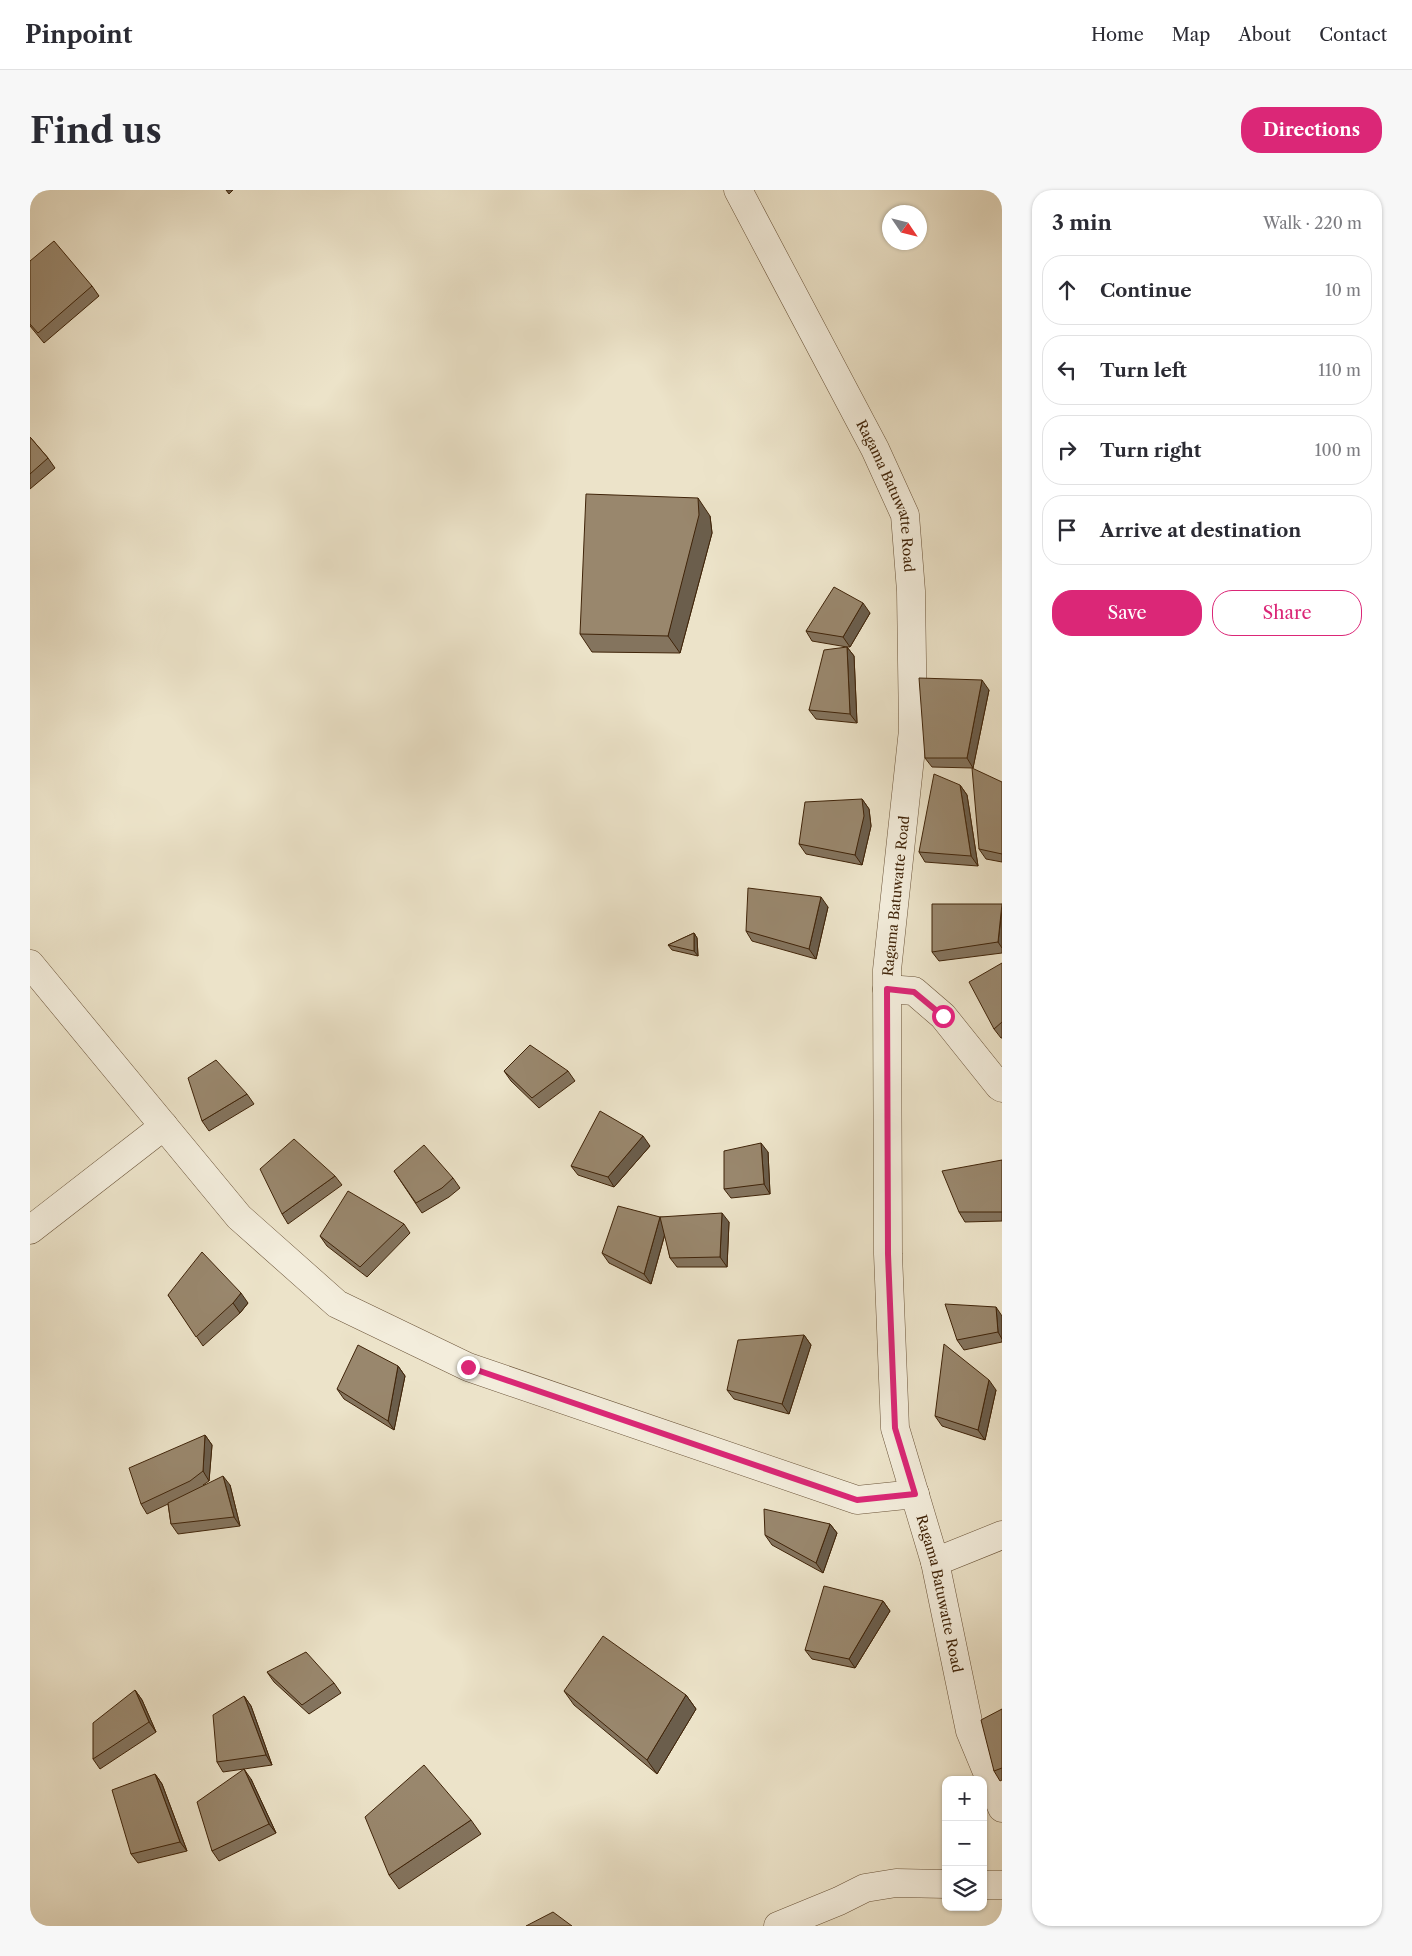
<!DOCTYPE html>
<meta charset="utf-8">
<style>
:root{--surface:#fff;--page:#f7f7f7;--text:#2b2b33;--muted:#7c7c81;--line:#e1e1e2;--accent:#db2777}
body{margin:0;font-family:"Libre Caslon Text",serif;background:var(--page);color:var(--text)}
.controls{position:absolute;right:15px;bottom:15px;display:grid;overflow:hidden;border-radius:10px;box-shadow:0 1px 4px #0004}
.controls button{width:45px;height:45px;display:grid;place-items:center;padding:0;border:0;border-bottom:1px solid var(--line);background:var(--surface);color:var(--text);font:25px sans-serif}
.compass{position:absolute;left:852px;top:15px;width:45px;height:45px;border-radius:50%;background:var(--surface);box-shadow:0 1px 4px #0004;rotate:125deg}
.stop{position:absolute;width:15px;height:15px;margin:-11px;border:4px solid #db2777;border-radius:50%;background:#fff}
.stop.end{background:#db2777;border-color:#fff;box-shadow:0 1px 5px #0008}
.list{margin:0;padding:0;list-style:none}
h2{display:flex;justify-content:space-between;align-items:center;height:65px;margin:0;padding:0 20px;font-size:21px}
h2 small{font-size:16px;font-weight:400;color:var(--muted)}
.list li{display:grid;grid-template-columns:32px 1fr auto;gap:15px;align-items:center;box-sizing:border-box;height:70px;margin:0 10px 10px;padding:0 10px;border:1px solid var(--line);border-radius:20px}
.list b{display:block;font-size:19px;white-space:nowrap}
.list em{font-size:16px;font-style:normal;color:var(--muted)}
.actions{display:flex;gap:10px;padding:15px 20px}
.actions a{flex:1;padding:11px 0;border:1px solid var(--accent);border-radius:20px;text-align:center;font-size:18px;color:var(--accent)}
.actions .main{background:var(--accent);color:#fff}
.icon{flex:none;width:28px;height:28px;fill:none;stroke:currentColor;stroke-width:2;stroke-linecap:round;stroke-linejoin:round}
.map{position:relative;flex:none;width:972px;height:1736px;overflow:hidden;border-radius:20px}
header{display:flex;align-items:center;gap:30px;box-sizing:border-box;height:70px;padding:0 25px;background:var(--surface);border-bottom:1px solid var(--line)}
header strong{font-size:24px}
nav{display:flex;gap:28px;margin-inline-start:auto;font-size:18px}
.intro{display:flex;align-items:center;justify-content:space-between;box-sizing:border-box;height:120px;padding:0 30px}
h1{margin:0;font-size:35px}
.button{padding:12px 22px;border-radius:20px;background:var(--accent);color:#fff;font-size:18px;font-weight:700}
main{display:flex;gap:30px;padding:0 30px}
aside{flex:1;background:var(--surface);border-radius:20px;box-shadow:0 1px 4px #0004}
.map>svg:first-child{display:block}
</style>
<header>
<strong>Pinpoint</strong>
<nav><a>Home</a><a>Map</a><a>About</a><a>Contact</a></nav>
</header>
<div class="intro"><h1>Find us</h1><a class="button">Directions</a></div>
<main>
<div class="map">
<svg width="972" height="1736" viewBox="0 0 972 1736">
<rect width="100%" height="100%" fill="#ece3c9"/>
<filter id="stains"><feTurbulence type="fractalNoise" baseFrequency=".004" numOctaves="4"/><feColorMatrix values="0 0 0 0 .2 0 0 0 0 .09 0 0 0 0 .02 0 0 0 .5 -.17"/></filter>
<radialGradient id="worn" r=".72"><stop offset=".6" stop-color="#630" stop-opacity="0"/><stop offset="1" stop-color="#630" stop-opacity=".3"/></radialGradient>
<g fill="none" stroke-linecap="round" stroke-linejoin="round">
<defs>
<g id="minor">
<polyline points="0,774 209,1027 307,1114 438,1177 827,1310 885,1304"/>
<polyline points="857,799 884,801 913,826 969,896 972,898"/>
<polyline points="0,1040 134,936"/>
<polyline points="905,1372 972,1345"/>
<polyline points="953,1695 972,1695"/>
<polyline points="748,1736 809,1711 835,1698 866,1693 916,1694"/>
</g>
<g id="tertiary">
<path id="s1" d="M708 0 845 259 875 325 881 401 883 540 857 780 858 1064 865 1238 905 1372 940 1541 972 1618"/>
</g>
</defs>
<use href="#minor" stroke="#6b5439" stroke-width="29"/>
<use href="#tertiary" stroke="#6b5439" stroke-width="29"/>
<use href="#minor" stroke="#f3eddc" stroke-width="28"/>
<use href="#tertiary" stroke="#f3eddc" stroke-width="28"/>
</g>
<g fill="#84745e" stroke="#402409">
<polygon points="0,71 62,96 69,106 14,153 0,136"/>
<polygon points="0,247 18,268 25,278 0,299"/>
<polygon points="680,326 682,343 650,463 562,462 550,444"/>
<polygon points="840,423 820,457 817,457 824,466 827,533 786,529 779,520 817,457 782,451 776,441"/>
<polygon points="959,500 943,578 902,577 895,568"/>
<polygon points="972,592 972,672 956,669 949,659"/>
<polygon points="930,595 937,605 948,676 895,672 889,662"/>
<polygon points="832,609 839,619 841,636 832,675 776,664 769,654"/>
<polygon points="972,714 972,763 909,771 902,762"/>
<polygon points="798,717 786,769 722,751 716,741"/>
<polygon points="664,743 667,748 668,766 642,760 638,755"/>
<polygon points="972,773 972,848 971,848 964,839"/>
<polygon points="474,881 538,881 545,891 509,918 481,891"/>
<polygon points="217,904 224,914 179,941 172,931"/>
<polygon points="620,956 584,997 548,985 541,976"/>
<polygon points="738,962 740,1004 701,1008 694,999"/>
<polygon points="972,970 972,1031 935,1032 929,1022"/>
<polygon points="364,981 423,988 430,998 419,1007 392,1023"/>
<polygon points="305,986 312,995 258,1034 252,1024"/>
<polygon points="630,1027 699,1032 697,1077 647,1077 640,1068 635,1044 621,1094 579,1073 572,1063"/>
<polygon points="374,1034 380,1043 337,1087 297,1056 290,1046"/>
<polygon points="138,1105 218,1113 210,1123 173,1156"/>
<polygon points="972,1126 972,1152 934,1160 927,1150"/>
<polygon points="774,1145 781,1155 759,1224 704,1209 697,1200"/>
<polygon points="368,1176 375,1186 364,1240 314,1209 307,1199"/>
<polygon points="966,1200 955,1250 912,1236 905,1226"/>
<polygon points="175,1245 182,1255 179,1291 173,1295 200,1295 210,1336 148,1344 141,1334 138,1314 117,1324 111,1314"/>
<polygon points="800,1334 807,1343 793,1383 742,1355 735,1345"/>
<polygon points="853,1411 860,1421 825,1478 782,1469 775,1460"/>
<polygon points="237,1482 304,1493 311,1503 279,1524 244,1492"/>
<polygon points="105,1500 112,1510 126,1542 70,1579 63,1569"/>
<polygon points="534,1501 656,1505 666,1519 627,1584 544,1515"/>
<polygon points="214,1506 221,1516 242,1575 193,1582 187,1572"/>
<polygon points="972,1519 972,1590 970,1591 964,1581"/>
<polygon points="125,1584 132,1594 157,1661 108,1673 101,1664"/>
<polygon points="221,1589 246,1643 189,1671 182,1661"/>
<polygon points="441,1630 451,1644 369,1699 359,1685"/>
</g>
<g fill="#6b5e4c" stroke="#402409">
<polygon points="196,0 203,0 199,4"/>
<polygon points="668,308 680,326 682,343 650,463 638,446"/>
<polygon points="833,413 840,423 820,457 813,447"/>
<polygon points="817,457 824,466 827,533 820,524"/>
<polygon points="952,490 959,500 943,578 937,568"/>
<polygon points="930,595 937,605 948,676 941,666"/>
<polygon points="832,609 839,619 841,636 832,675 825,665"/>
<polygon points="791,707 798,717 786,769 779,759"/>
<polygon points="972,720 972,758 968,752"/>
<polygon points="664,743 667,748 668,766 664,761"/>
<polygon points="613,946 620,956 584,997 578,987"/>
<polygon points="731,953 738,962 740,1004 734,994"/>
<polygon points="692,1023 699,1032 697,1077 690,1067"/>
<polygon points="630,1027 637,1036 621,1094 614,1084"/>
<polygon points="211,1103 218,1113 210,1123 203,1113"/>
<polygon points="966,1117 972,1126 972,1149 968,1142"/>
<polygon points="774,1145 781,1155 759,1224 752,1214"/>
<polygon points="368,1176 375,1186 364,1240 358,1231"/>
<polygon points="959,1190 966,1200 955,1250 948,1240"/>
<polygon points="175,1245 182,1255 179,1291 173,1281"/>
<polygon points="193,1286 200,1295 210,1336 204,1327"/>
<polygon points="800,1334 807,1343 793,1383 786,1373"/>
<polygon points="853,1411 860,1421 825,1478 819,1469"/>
<polygon points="105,1500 112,1510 126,1542 119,1532"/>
<polygon points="656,1505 666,1519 627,1584 617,1570"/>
<polygon points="214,1506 221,1516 242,1575 236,1565"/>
<polygon points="214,1579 221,1589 246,1643 239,1634"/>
<polygon points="125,1584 132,1594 157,1661 150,1652"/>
</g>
<g fill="#99876d" stroke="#402409">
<polygon points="24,51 62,96 8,143 0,134 0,71"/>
<polygon points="0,247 18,268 0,284"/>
<polygon points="556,304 668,308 669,325 638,446 550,444"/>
<polygon points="804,397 833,413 813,447 776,441"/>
<polygon points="817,457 820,524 779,520 794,460"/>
<polygon points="889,488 952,490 937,568 895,568"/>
<polygon points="942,578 972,592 972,664 949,659"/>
<polygon points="904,584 930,595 941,666 889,662"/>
<polygon points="832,609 834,626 825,665 769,654 775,612"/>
<polygon points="718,698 791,707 779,759 716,741"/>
<polygon points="902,714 972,714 968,752 902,762"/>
<polygon points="664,743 664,761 638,755"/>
<polygon points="972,773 972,832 964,839 939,792"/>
<polygon points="500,855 538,881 502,908 474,881"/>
<polygon points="186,870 217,904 172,931 158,888"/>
<polygon points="570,921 613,946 578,987 541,976"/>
<polygon points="264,949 305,986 252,1024 230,979"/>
<polygon points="731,953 734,994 694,999 694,961"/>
<polygon points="394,955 423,988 412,998 386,1013 364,981"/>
<polygon points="972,970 972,1022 929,1022 912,981"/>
<polygon points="318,1001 374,1034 330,1077 290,1046"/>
<polygon points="588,1016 630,1027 692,1023 690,1067 640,1068 630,1027 614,1084 572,1063"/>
<polygon points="172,1062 211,1103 203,1113 166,1147 138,1105"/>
<polygon points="915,1114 966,1117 968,1142 927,1150"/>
<polygon points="774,1145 752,1214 697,1200 708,1150"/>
<polygon points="914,1154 959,1190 948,1240 905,1226"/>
<polygon points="328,1155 368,1176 358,1231 307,1199"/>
<polygon points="175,1245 173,1281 160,1291 111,1314 99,1278"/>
<polygon points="193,1286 204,1327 141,1334 138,1313"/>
<polygon points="734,1319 800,1334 786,1373 735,1345"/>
<polygon points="794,1396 853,1411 819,1469 775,1460"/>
<polygon points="573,1446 656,1505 617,1570 534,1501"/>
<polygon points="276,1462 304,1493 272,1515 237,1482"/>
<polygon points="105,1500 119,1532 63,1569 63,1533"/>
<polygon points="214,1506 236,1565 187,1572 183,1525"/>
<polygon points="972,1519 972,1578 964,1581 951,1530"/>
<polygon points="394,1575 441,1630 359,1685 335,1627"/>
<polygon points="214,1579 239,1634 182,1661 167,1612"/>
<polygon points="125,1584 150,1652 101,1664 82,1600"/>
<polygon points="523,1722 542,1736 496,1736"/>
</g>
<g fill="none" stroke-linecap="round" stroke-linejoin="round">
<polyline stroke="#db2777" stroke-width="6" points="438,1177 827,1310 885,1304 865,1238 858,1064 857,799 884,802 913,826"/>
</g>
<g text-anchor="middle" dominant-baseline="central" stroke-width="5" stroke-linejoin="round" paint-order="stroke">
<g font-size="14" fill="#402409" stroke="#f3eddc">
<text stroke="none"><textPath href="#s1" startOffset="342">Ragama Batuwatte Road</textPath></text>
<text transform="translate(866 706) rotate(-84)">Ragama Batuwatte Road</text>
<text stroke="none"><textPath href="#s1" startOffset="1452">Ragama Batuwatte Road</textPath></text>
</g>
</g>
<rect width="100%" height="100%" filter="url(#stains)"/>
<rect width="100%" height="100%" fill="url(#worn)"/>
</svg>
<div class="controls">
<button>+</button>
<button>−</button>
<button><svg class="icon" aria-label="layers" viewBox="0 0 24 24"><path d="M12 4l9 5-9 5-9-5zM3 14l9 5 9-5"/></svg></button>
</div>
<svg class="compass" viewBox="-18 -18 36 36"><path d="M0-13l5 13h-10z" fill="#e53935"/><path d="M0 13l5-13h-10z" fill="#7c7c81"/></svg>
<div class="stop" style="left:913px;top:826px"></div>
<div class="stop end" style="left:438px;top:1177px"></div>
</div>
<aside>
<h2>3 min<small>Walk · 220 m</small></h2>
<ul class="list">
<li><svg class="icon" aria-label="ahead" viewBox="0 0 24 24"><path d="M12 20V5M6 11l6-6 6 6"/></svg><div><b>Continue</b></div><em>10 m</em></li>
<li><svg class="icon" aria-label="left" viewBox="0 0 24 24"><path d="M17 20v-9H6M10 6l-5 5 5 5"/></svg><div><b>Turn left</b></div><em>110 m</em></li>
<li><svg class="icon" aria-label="right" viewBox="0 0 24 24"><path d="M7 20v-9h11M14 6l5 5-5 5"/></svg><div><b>Turn right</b></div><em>100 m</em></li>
<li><svg class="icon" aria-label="arrive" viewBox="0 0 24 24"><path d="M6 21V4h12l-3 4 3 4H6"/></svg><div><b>Arrive at destination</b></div></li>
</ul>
<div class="actions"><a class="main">Save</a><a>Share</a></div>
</aside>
</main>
